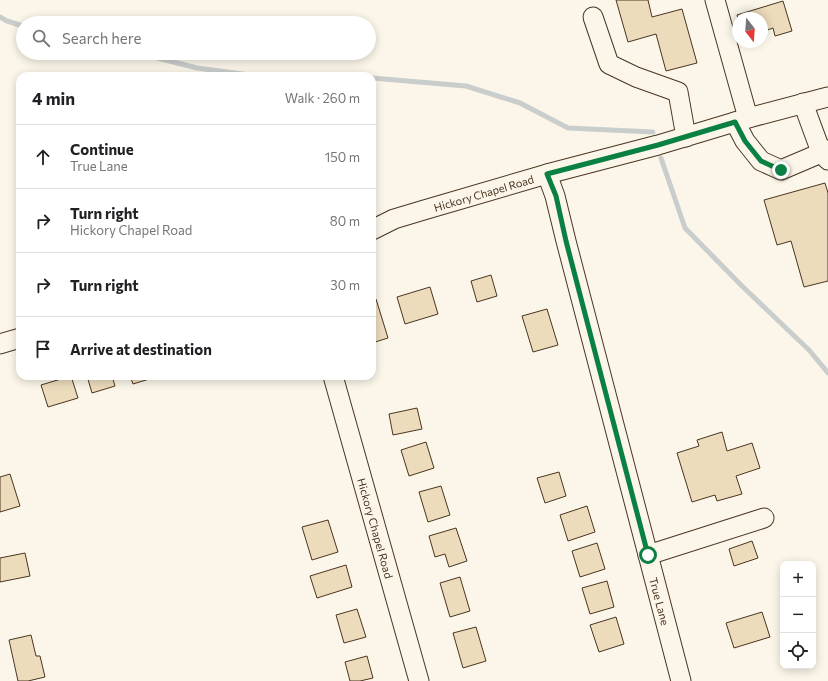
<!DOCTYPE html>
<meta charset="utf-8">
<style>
:root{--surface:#fff;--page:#f6f6f6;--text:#202124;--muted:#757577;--line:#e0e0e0}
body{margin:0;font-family:Commissioner,sans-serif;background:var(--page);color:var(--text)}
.controls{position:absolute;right:12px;bottom:12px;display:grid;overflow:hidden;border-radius:8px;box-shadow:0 2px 10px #0003}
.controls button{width:36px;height:36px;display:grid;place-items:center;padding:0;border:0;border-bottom:1px solid var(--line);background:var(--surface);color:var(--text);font:20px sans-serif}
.compass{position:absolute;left:732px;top:12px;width:36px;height:36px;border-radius:50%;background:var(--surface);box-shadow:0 2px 10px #0003;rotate:163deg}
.stop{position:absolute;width:12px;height:12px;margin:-9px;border:3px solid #0b8043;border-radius:50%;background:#fff}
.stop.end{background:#0b8043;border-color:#fff;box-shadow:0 1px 4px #0008}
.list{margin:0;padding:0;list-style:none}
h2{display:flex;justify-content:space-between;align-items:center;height:52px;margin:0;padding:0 16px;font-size:17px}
h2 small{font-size:13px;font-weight:400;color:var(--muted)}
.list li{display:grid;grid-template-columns:26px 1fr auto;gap:12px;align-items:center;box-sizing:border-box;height:64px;padding:0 16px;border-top:1px solid var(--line)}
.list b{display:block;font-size:15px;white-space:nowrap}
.list p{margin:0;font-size:13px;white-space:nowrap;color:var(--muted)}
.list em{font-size:13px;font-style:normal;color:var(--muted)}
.icon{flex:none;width:22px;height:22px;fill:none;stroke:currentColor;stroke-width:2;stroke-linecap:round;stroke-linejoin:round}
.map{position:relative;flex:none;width:828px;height:681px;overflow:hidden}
.search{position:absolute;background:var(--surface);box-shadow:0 2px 10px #0003;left:16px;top:16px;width:360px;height:44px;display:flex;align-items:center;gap:10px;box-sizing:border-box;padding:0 14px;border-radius:22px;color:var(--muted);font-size:15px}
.panel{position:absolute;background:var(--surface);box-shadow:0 2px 10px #0003;left:16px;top:72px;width:360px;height:308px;border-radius:12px}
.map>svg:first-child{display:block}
</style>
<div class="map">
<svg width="828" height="681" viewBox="0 0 828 681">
<rect width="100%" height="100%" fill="#fbf6e9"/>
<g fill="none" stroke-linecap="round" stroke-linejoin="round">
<g stroke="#c9cecd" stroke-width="5">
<polyline points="0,17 7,21 23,26"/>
<polyline points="138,53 197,68 250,75 291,76"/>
<polyline points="372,78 466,86 520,103 568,128 653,132"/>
<polyline points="661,158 685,228 742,286 809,350 828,373"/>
</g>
</g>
<g fill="#ecdcbc" stroke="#4a3520">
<polygon points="616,0 648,0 652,17 682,9 697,63 666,71 656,34 628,42"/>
<polygon points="783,1 792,31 775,36 773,28 762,32 762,18 738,19 737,15"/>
<polygon points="825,183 828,193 828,281 804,287 791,241 777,245 764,200"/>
<polygon points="491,275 497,296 477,302 471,281"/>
<polygon points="430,287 438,314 405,324 397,297"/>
<polygon points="376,299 388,338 372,343 372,300"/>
<polygon points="547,309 558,345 533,352 522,316"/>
<polygon points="71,376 78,398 48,407 41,385"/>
<polygon points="87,376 112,376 115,386 92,393"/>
<polygon points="130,376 159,376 133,384"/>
<polygon points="417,408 422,429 393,435 389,414"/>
<polygon points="722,432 727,451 752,443 760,468 736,476 742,494 717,501 715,495 692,502 677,453 699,446 697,440"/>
<polygon points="426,442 434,468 409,476 401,450"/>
<polygon points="559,472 566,496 545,503 537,478"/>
<polygon points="10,474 20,506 0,512 0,477"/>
<polygon points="441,486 450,515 428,522 419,492"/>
<polygon points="587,506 595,532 568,541 560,515"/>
<polygon points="328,520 338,552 312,560 302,527"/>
<polygon points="456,528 467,561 449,567 445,554 435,557 429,536"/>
<polygon points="752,541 758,558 734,566 729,549"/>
<polygon points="597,543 605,569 580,577 572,551"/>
<polygon points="25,553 30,576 0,582 0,558"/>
<polygon points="346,565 352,587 317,598 310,576"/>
<polygon points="460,577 470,611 450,617 440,583"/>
<polygon points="607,581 614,607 590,614 582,588"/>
<polygon points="357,609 366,637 344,643 336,615"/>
<polygon points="762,612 770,637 734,648 726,623"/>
<polygon points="616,617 624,644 599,652 590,625"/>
<polygon points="476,627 486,661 463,668 453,633"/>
<polygon points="31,635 36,656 40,656 45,677 28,681 18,681 9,640"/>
<polygon points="367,656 373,678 360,681 350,681 345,662"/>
</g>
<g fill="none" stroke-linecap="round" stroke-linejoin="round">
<defs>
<g id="minor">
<polyline points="715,0 748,118"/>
<polyline points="593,17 609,64 636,77 678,92 686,137"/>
<polyline points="803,103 821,152 828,160"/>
<polyline points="735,122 745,141 761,161 781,170 828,150"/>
<path id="s1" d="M547 174 555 196 566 241 681 681"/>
<path id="s2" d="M372 230 394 219 424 210 547 174 658 145 748 118 828 97"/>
<polyline points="0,344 20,338"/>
<path id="s3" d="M333 376 419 681"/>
<polyline points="648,555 764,518"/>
</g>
</defs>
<use href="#minor" stroke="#4a3520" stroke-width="21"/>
<use href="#minor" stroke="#fbf6e9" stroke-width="19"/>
</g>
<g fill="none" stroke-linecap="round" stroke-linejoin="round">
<polyline stroke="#0b8043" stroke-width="5" points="648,555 566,241 556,196 547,174 658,145 735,122 745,141 761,161 781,170"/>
</g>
<g text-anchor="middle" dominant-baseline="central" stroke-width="3" stroke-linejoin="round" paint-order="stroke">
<g font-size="11" fill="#4a3520" stroke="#fbf6e9">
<text stroke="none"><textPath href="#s2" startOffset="118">Hickory Chapel Road</textPath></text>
<text stroke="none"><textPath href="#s3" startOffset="158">Hickory Chapel Road</textPath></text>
<text stroke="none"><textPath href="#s1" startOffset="442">True Lane</textPath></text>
</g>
</g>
</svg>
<div class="controls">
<button>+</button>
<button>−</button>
<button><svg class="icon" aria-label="locate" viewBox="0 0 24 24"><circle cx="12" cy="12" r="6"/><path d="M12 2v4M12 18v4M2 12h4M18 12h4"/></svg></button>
</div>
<svg class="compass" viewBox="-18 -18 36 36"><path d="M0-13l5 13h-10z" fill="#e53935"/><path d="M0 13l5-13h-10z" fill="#757577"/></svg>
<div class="stop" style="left:648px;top:555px"></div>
<div class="stop end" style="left:781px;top:170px"></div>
<div class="search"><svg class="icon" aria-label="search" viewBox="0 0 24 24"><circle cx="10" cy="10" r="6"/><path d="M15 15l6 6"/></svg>Search here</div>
<section class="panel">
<h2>4 min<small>Walk · 260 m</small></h2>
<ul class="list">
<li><svg class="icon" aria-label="ahead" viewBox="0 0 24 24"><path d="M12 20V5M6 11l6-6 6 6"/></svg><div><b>Continue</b><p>True Lane</p></div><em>150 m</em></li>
<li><svg class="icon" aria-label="right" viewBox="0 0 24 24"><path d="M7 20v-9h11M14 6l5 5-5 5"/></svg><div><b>Turn right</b><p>Hickory Chapel Road</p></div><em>80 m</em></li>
<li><svg class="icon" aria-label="right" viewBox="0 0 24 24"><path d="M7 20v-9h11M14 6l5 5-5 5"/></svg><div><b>Turn right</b></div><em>30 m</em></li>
<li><svg class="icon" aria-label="arrive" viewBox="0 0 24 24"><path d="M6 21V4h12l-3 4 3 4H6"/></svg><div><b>Arrive at destination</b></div></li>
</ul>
</section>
</div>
